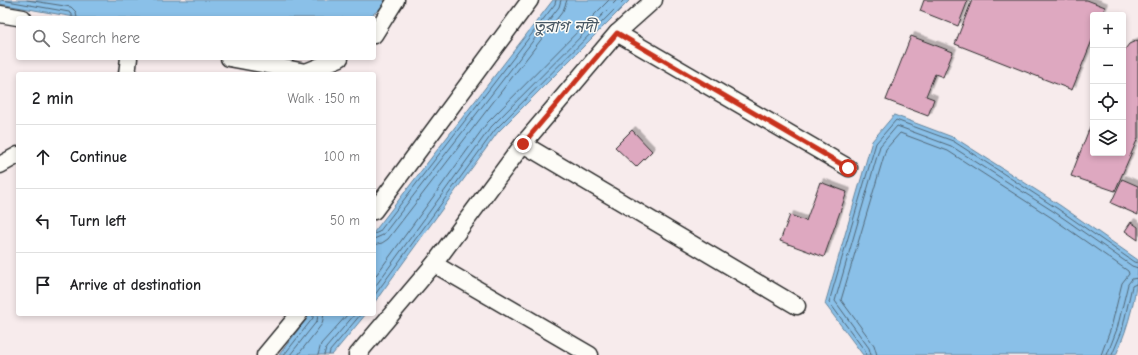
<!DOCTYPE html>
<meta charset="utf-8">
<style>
:root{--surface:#fff;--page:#f6f6f6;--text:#202124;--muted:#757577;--line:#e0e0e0}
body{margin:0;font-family:"Comic Neue","Noto Sans Bengali",sans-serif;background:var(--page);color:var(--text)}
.controls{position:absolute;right:12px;top:12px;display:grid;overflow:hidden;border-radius:4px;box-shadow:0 2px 6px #0003}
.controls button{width:36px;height:36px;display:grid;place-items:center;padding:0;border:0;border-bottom:1px solid var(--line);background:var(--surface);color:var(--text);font:20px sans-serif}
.stop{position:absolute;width:12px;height:12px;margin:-9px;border:3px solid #c8321e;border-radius:50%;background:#fff}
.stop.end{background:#c8321e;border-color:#fff;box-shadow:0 1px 4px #0008}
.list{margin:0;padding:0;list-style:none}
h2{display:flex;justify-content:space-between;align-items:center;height:52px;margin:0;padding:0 16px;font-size:17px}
h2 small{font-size:13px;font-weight:400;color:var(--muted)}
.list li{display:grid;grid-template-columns:26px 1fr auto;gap:12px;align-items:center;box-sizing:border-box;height:64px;padding:0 16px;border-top:1px solid var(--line)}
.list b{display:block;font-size:15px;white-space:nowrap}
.list em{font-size:13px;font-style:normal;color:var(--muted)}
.icon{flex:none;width:22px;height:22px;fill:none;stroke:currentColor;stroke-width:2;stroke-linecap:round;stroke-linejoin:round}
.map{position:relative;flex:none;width:1138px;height:355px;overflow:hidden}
.search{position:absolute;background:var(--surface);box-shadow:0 2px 6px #0003;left:16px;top:16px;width:360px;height:44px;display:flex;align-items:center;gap:10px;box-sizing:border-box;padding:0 14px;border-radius:4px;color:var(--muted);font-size:15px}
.panel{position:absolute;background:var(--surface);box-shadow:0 2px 6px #0003;left:16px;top:72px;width:360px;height:244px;border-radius:4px}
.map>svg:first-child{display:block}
</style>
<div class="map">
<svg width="1138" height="355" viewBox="0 0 1138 355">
<defs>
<filter id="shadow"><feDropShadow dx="3.5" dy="-3.5" stdDeviation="0" flood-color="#0004"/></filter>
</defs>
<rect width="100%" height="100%" fill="#f7ebec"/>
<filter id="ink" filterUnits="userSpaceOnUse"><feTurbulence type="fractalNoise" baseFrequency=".025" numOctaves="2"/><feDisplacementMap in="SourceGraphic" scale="8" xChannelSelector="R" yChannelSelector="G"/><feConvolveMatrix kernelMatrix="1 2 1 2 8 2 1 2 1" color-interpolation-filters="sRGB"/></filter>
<g filter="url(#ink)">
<g fill="#8ac0e8" stroke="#64849c">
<polygon points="0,0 385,0 381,8 368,18 80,18 0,4"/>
<polygon points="553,0 630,0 498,132 374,303 374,232"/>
<path d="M894 115 955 138 1061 206 1138 260C1138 292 1129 325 1116 355H863L825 304 872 141Z"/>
<polygon points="310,314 366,314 332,355 279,355"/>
</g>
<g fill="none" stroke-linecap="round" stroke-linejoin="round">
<g stroke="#516777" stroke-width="1">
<polyline points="2,0 69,12 72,14 72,18"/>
<polyline points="27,0 71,7 76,12 77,18"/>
<polyline points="374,234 379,232 555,4 556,0"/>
<polyline points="374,239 383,235 559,7 561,0"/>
<polyline points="374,245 382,243 388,239 563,11 567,0"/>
<polyline points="374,278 487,123 609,0"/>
<polyline points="374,288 491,127 617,0"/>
<polyline points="374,296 495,130 624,0"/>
<polyline points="284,355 313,318 313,314"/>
<polyline points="290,355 317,321 318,314"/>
<polyline points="298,355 322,324 324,314"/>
<polyline points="318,355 321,344 348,314"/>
<polyline points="324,355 326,348 355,314"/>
<polyline points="329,355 330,351 361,314"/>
<polyline points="866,355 865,351 829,302 876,143 896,120 953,141 1058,209 1134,262 1138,263"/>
<polyline points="871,355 869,348 835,301 880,146 897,126 951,146 1056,213 1132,266 1138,268"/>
<polyline points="877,355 874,345 841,300 886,149 900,133 948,151 1052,218 1128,271 1129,274 1122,283 1111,328 1101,355"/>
<polyline points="1107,355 1117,329 1128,284 1132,279 1138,278"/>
<polyline points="1112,355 1122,331 1132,286 1138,283"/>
</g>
</g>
<g fill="#dea8c0" stroke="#2b2b2b" filter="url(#shadow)">
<polygon points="924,0 968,0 958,26 920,11"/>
<polygon points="972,0 1087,0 1105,7 1102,15 1093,15 1093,38 1072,90 955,44"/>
<polygon points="911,36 953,52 943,77 935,74 926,96 934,99 928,116 886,100"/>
<polygon points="1138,40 1138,138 1115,191 1071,176 1093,119 1093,153 1123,153 1123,52 1129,44"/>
<polygon points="632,130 652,151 636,167 615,147"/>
<polygon points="1122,179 1138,186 1138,215 1111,203"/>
<polygon points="820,182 847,192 824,257 780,241 790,215 806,221"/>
<polygon points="1131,222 1138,227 1138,240 1125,231"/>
</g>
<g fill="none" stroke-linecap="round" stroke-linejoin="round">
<defs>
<g id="street">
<polyline points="0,14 23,18"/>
<polyline points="617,33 849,168"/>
<polyline points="374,35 396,0"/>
<polyline points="229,58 306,72 340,58"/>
<polyline points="127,74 129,58"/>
<polyline points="523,144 797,306"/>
<polyline points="0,165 18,155"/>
<polyline points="374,211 530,0"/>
<polyline points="434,264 590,355"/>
<polyline points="265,355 299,314"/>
<polyline points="357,355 434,264 523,144 617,33 654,0"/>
</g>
</defs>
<use href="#street" stroke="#2b2b2b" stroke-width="19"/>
<use href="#street" stroke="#fdfcf7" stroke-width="16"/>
</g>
</g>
<g fill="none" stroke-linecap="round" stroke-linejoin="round" filter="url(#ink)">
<polyline stroke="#c8321e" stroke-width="5" points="523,144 617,33 848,168"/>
</g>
<g text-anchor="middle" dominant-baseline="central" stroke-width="3" stroke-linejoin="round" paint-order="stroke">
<g font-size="16" font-style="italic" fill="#485864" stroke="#fdfcf7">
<text x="565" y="27">তুরাগ নদী</text>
</g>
</g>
</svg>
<div class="controls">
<button>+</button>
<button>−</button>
<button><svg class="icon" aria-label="locate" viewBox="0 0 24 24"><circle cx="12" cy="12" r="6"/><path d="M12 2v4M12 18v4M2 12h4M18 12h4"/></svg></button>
<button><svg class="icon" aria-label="layers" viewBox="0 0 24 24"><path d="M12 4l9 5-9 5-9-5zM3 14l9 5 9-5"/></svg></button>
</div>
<div class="stop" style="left:848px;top:168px"></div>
<div class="stop end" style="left:523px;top:144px"></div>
<div class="search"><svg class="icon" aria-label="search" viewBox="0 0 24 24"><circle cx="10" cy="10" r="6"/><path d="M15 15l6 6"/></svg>Search here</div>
<section class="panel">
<h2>2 min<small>Walk · 150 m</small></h2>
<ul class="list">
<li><svg class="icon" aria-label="ahead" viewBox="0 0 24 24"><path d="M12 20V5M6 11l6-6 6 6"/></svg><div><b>Continue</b></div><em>100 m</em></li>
<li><svg class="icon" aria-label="left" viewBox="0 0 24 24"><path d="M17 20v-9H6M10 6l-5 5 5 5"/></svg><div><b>Turn left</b></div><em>50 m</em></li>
<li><svg class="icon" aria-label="arrive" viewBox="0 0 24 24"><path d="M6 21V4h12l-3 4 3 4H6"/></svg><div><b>Arrive at destination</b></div></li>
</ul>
</section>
</div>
